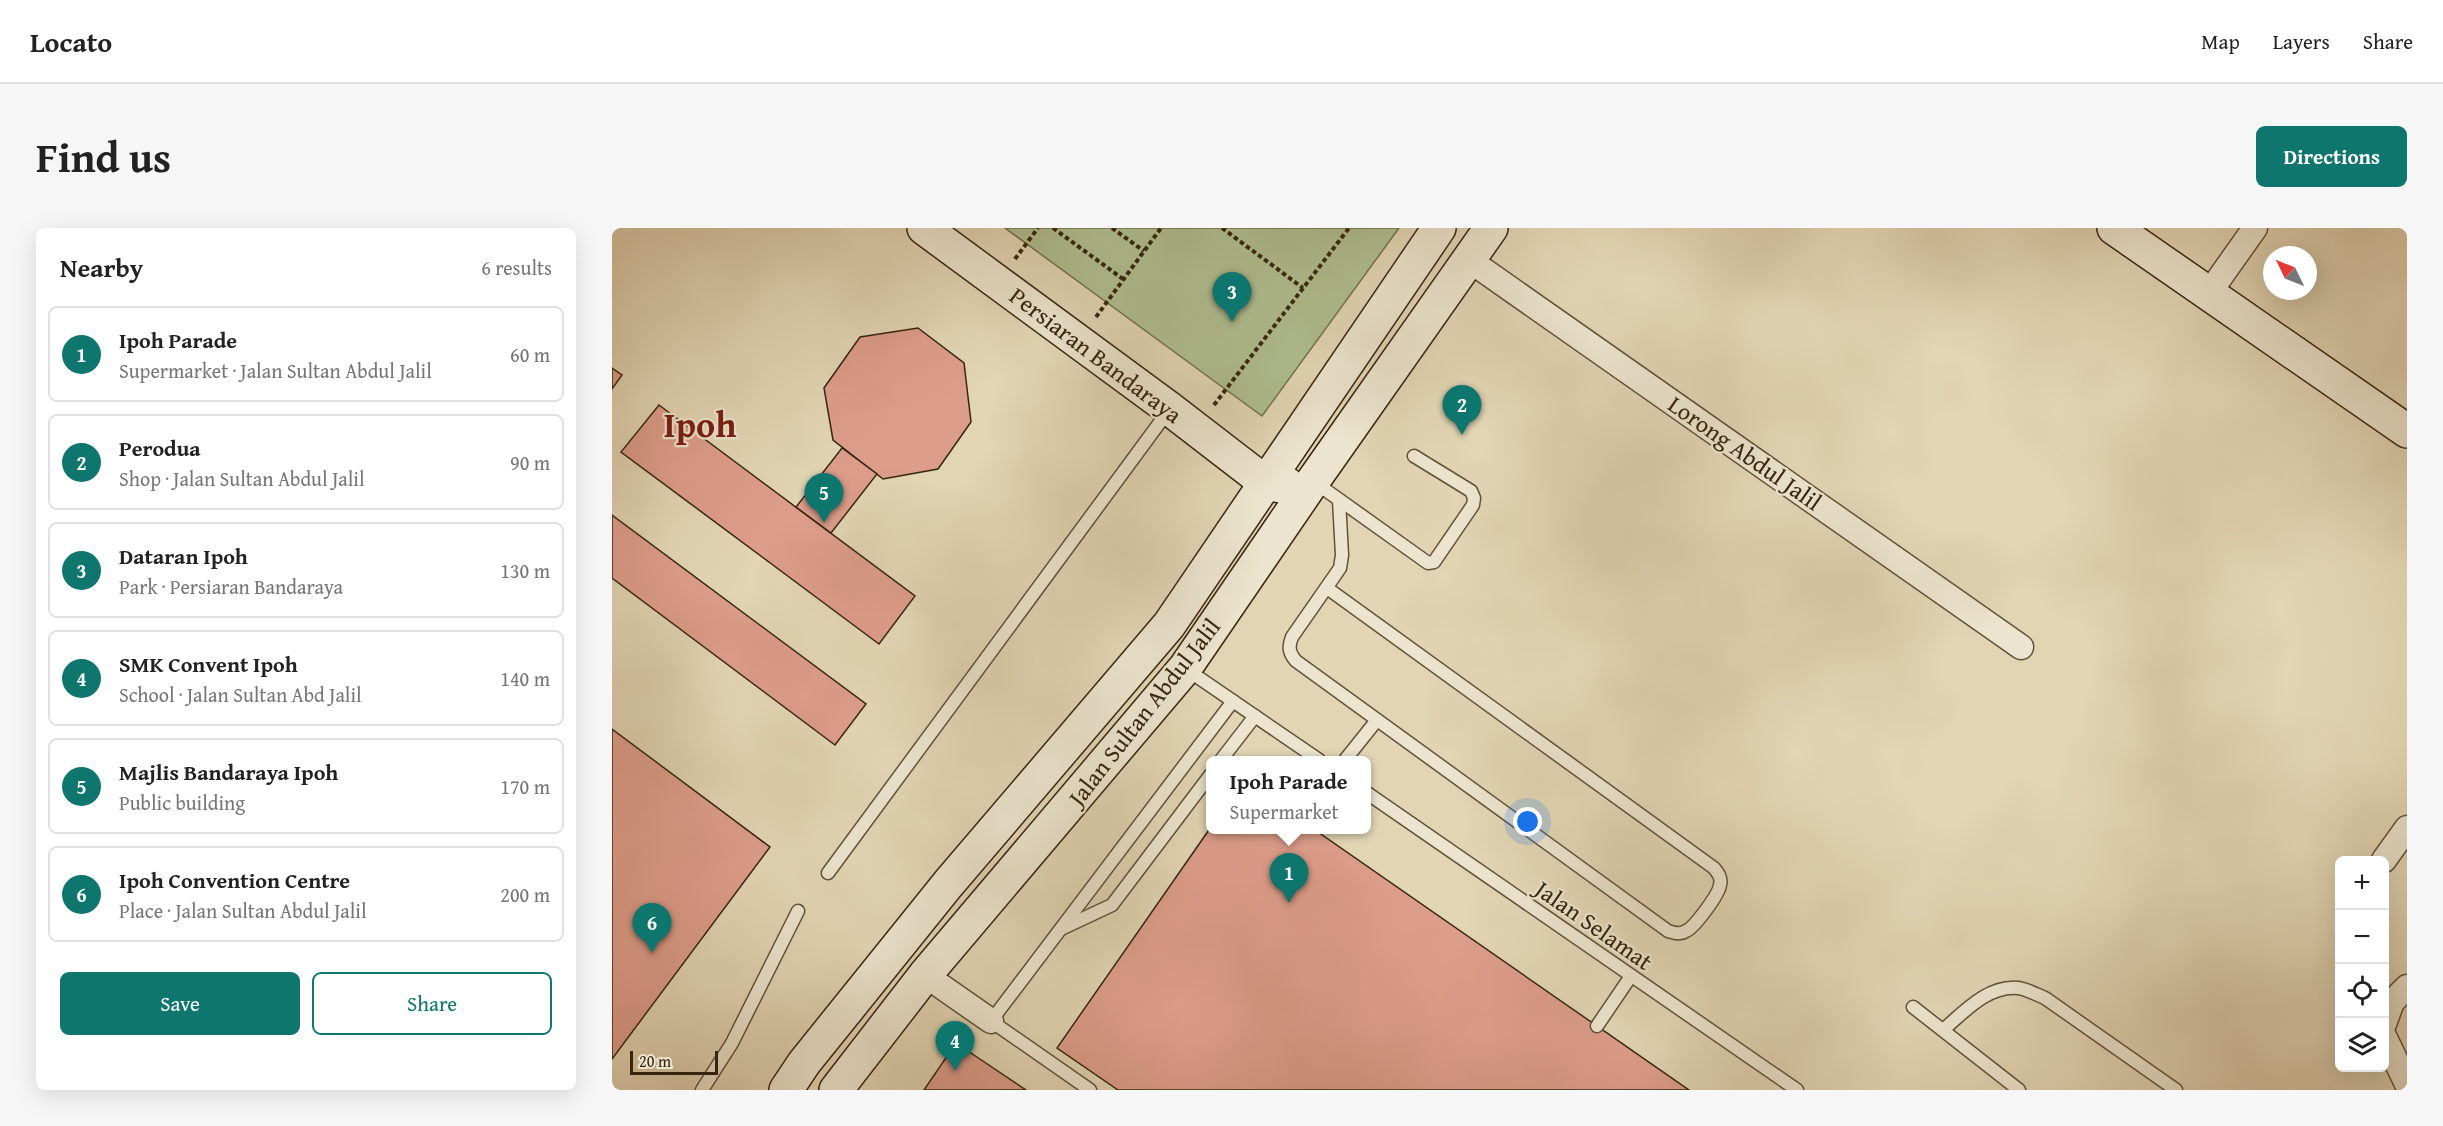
<!DOCTYPE html>
<meta charset="utf-8">
<style>
:root{--surface:#fff;--page:#f6f6f6;--text:#222;--muted:#767676;--line:#e0e0e0;--accent:#0f766e}
body{margin:0;font-family:"Gentium Book Plus",serif;background:var(--page);color:var(--text)}
.controls{position:absolute;right:18px;bottom:18px;display:grid;overflow:hidden;border-radius:9px;box-shadow:0 6px 24px #0002}
.controls button{width:54px;height:54px;display:grid;place-items:center;padding:0;border:0;border-bottom:2px solid var(--line);background:var(--surface);color:var(--text);font:30px sans-serif}
.compass{position:absolute;left:1651px;top:18px;width:54px;height:54px;border-radius:50%;background:var(--surface);box-shadow:0 6px 24px #0002;rotate:313deg}
.scale{position:absolute;left:18px;bottom:15px;width:88px;box-sizing:border-box;padding-left:6px;border:3px solid #362610;border-top:0;font-size:16px;line-height:21px;white-space:nowrap;color:#362610;-webkit-text-stroke:4px #ece4ce;paint-order:stroke}
.you{position:absolute;left:916px;top:594px;width:21px;height:21px;margin:-15px;border:4px solid #fff;border-radius:50%;background:#1a73e8;box-shadow:0 0 0 9px #1a73e833}
.badge{display:grid;place-items:center;width:39px;height:39px;border-radius:50%;background:var(--accent);color:#fff;font-size:20px;font-weight:700}
.pin{position:absolute;translate:-50% -50px;filter:drop-shadow(0 2px 3px #0008)}
.pin::after{content:'';position:absolute;top:32px;width:21px;height:18px;background:inherit;clip-path:polygon(0 0,100% 0,50% 100%)}
.popup{position:absolute;left:594px;top:528px;width:165px;height:78px;box-sizing:border-box;display:grid;place-content:center;border-radius:9px;background:var(--surface);filter:drop-shadow(0 2px 4px #0005);font-size:20px;white-space:nowrap;color:var(--muted)}
.popup b{font-size:22px;color:var(--text)}
.popup::after{content:'';position:absolute;left:50%;top:100%;margin-left:-12px;border:12px solid transparent;border-top-color:var(--surface)}
.list{margin:0;padding:0;list-style:none}
h2{display:flex;justify-content:space-between;align-items:center;height:78px;margin:0;padding:0 24px;font-size:26px}
h2 small{font-size:20px;font-weight:400;color:var(--muted)}
.list li{display:grid;grid-template-columns:39px 1fr auto;gap:18px;align-items:center;box-sizing:border-box;height:96px;margin:0 12px 12px;padding:0 12px;border:2px solid var(--line);border-radius:9px}
.list b{display:block;font-size:22px;white-space:nowrap}
.list p{margin:0;font-size:20px;white-space:nowrap;color:var(--muted)}
.list em{font-size:20px;font-style:normal;color:var(--muted)}
.actions{display:flex;gap:12px;padding:18px 24px}
.actions a{flex:1;padding:14px 0;border:2px solid var(--accent);border-radius:9px;text-align:center;font-size:21px;color:var(--accent)}
.actions .main{background:var(--accent);color:#fff}
.icon{flex:none;width:33px;height:33px;fill:none;stroke:currentColor;stroke-width:2;stroke-linecap:round;stroke-linejoin:round}
.map{position:relative;flex:none;width:1795px;height:862px;overflow:hidden;border-radius:9px}
header{display:flex;align-items:center;gap:36px;box-sizing:border-box;height:84px;padding:0 30px;background:var(--surface);border-bottom:2px solid var(--line)}
header strong{font-size:28px}
nav{display:flex;gap:33px;margin-inline-start:auto;font-size:21px}
.intro{display:flex;align-items:center;justify-content:space-between;box-sizing:border-box;height:144px;padding:0 36px}
h1{margin:0;font-size:42px}
.button{padding:15px 27px;border-radius:9px;background:var(--accent);color:#fff;font-size:21px;font-weight:700}
main{display:flex;gap:36px;padding:0 36px}
aside{flex:1;background:var(--surface);border-radius:9px;box-shadow:0 6px 24px #0002}
.map>svg:first-child{display:block}
</style>
<header>
<strong>Locato</strong>
<nav><a>Map</a><a>Layers</a><a>Share</a></nav>
</header>
<div class="intro"><h1>Find us</h1><a class="button">Directions</a></div>
<main>
<aside>
<h2>Nearby<small>6 results</small></h2>
<ul class="list">
<li><span class="badge">1</span><div><b>Ipoh Parade</b><p>Supermarket · Jalan Sultan Abdul Jalil</p></div><em>60 m</em></li>
<li><span class="badge">2</span><div><b>Perodua</b><p>Shop · Jalan Sultan Abdul Jalil</p></div><em>90 m</em></li>
<li><span class="badge">3</span><div><b>Dataran Ipoh</b><p>Park · Persiaran Bandaraya</p></div><em>130 m</em></li>
<li><span class="badge">4</span><div><b>SMK Convent Ipoh</b><p>School · Jalan Sultan Abd Jalil</p></div><em>140 m</em></li>
<li><span class="badge">5</span><div><b>Majlis Bandaraya Ipoh</b><p>Public building</p></div><em>170 m</em></li>
<li><span class="badge">6</span><div><b>Ipoh Convention Centre</b><p>Place · Jalan Sultan Abdul Jalil</p></div><em>200 m</em></li>
</ul>
<div class="actions"><a class="main">Save</a><a>Share</a></div>
</aside>
<div class="map">
<svg width="1795" height="862" viewBox="0 0 1795 862">
<rect width="100%" height="100%" fill="#e2d5b4"/>
<filter id="stains"><feTurbulence type="fractalNoise" baseFrequency=".00333" numOctaves="4"/><feColorMatrix values="0 0 0 0 .2 0 0 0 0 .09 0 0 0 0 .02 0 0 0 .5 -.17"/></filter>
<radialGradient id="worn" r=".72"><stop offset=".6" stop-color="#630" stop-opacity="0"/><stop offset="1" stop-color="#630" stop-opacity=".3"/></radialGradient>
<polygon fill="#afbe90" stroke="#727250" stroke-width="1.5" points="393,0 787,0 650,188"/>
<g fill="#dd9d8b" stroke="#362610" stroke-width="1.5">
<polygon points="306,100 352,135 359,194 326,241 271,251 221,212 212,160 248,109"/>
<polygon points="0,140 10,147 0,161"/>
<polygon points="47,177 303,368 267,416 9,224"/>
<polygon points="230,220 265,246 219,305 184,279"/>
<polygon points="0,287 254,476 223,517 0,350"/>
<polygon points="0,501 158,619 0,831"/>
<polygon points="599,599 599,602 703,602 1077,862 506,862 445,820"/>
<polygon points="344,815 414,862 312,862"/>
</g>
<g fill="none" stroke-linecap="round" stroke-linejoin="round">
<defs>
<g id="lane">
<polyline points="701,253 816,335 822,334 861,277 862,270 859,263 802,228"/>
<path d="M715 360 1102 640C1106 645 1110 650 1108 657 1107 666 1083 699 1074 703 1068 707 1063 705 1056 703L684 433C677 425 676 419 680 409L728 340 730 327 727 272"/>
<polyline points="574,441 707,532"/>
<polyline points="609,532 643,488"/>
<polyline points="733,532 765,492"/>
<polyline points="755,565 1185,862"/>
<polyline points="216,645 557,182"/>
<polyline points="451,700 500,677 599,546"/>
<polyline points="1301,779 1407,862"/>
<polyline points="985,798 1019,748"/>
<path d="M1331 802C1352 784 1376 757 1406 760 1415 761 1425 767 1433 770L1564 862"/>
<polyline points="90,862 120,815 186,683"/>
<polyline points="478,862 379,793 621,473"/>
</g>
<g id="street">
<polyline points="857,32 1409,419"/>
<polyline points="1597,65 1643,0"/>
<polyline points="1772,632 1795,600"/>
<polyline points="313,747 379,793"/>
<polyline points="1772,796 1780,774 1795,759"/>
<polyline points="1772,808 1795,856"/>
</g>
<g id="secondary">
<polyline points="312,0 558,181 654,255 669,258 675,256"/>
<polyline points="1502,0 1795,203"/>
<polyline points="174,862 192,835 336,656 557,397 827,0"/>
<polyline points="224,862 313,747 573,440 701,253 879,0"/>
</g>
</defs>
<use href="#lane" stroke="#615239" stroke-width="15"/>
<use href="#street" stroke="#615239" stroke-width="27"/>
<use href="#secondary" stroke="#362610" stroke-width="36"/>
<g stroke="#362610" stroke-width="4" stroke-dasharray="4.5 3" stroke-linecap="butt">
<polyline points="441,0 511,51"/>
<polyline points="500,0 532,23"/>
<polyline points="610,0 691,60"/>
<polyline points="403,31 426,0"/>
<polyline points="484,89 549,0"/>
<polyline points="602,177 737,0"/>
</g>
<use href="#lane" stroke="#ece4ce" stroke-width="12"/>
<use href="#street" stroke="#ece4ce" stroke-width="24"/>
<use href="#secondary" stroke="#ece4ce" stroke-width="33"/>
</g>
<g text-anchor="middle" dominant-baseline="central" stroke-width="4.5" stroke-linejoin="round" paint-order="stroke">
<g font-size="24" fill="#362610" stroke="#ece4ce">
<text transform="translate(484 127) rotate(37)">Persiaran Bandaraya</text>
<text transform="translate(1133 225) rotate(35)">Lorong Abdul Jalil</text>
<text transform="translate(532 484) rotate(-52)">Jalan Sultan Abdul Jalil</text>
<text transform="translate(982 697) rotate(35)">Jalan Selamat</text>
</g>
<g font-size="36" font-weight="bold" fill="#7a1f14" stroke="#ece4ce">
<text x="88" y="195">Ipoh</text>
</g>
</g>
<rect width="100%" height="100%" filter="url(#stains)"/>
<rect width="100%" height="100%" fill="url(#worn)"/>
</svg>
<div class="controls">
<button>+</button>
<button>−</button>
<button><svg class="icon" aria-label="locate" viewBox="0 0 24 24"><circle cx="12" cy="12" r="6"/><path d="M12 2v4M12 18v4M2 12h4M18 12h4"/></svg></button>
<button><svg class="icon" aria-label="layers" viewBox="0 0 24 24"><path d="M12 4l9 5-9 5-9-5zM3 14l9 5 9-5"/></svg></button>
</div>
<svg class="compass" viewBox="-18 -18 36 36"><path d="M0-13l5 13h-10z" fill="#e53935"/><path d="M0 13l5-13h-10z" fill="#767676"/></svg>
<div class="scale">20 m</div>
<div class="you"></div>
<div class="pin badge" style="left:677px;top:675px">1</div>
<div class="popup"><b>Ipoh Parade</b>Supermarket</div>
<div class="pin badge" style="left:850px;top:207px">2</div>
<div class="pin badge" style="left:620px;top:94px">3</div>
<div class="pin badge" style="left:343px;top:843px">4</div>
<div class="pin badge" style="left:212px;top:295px">5</div>
<div class="pin badge" style="left:40px;top:725px">6</div>
</div>
</main>
